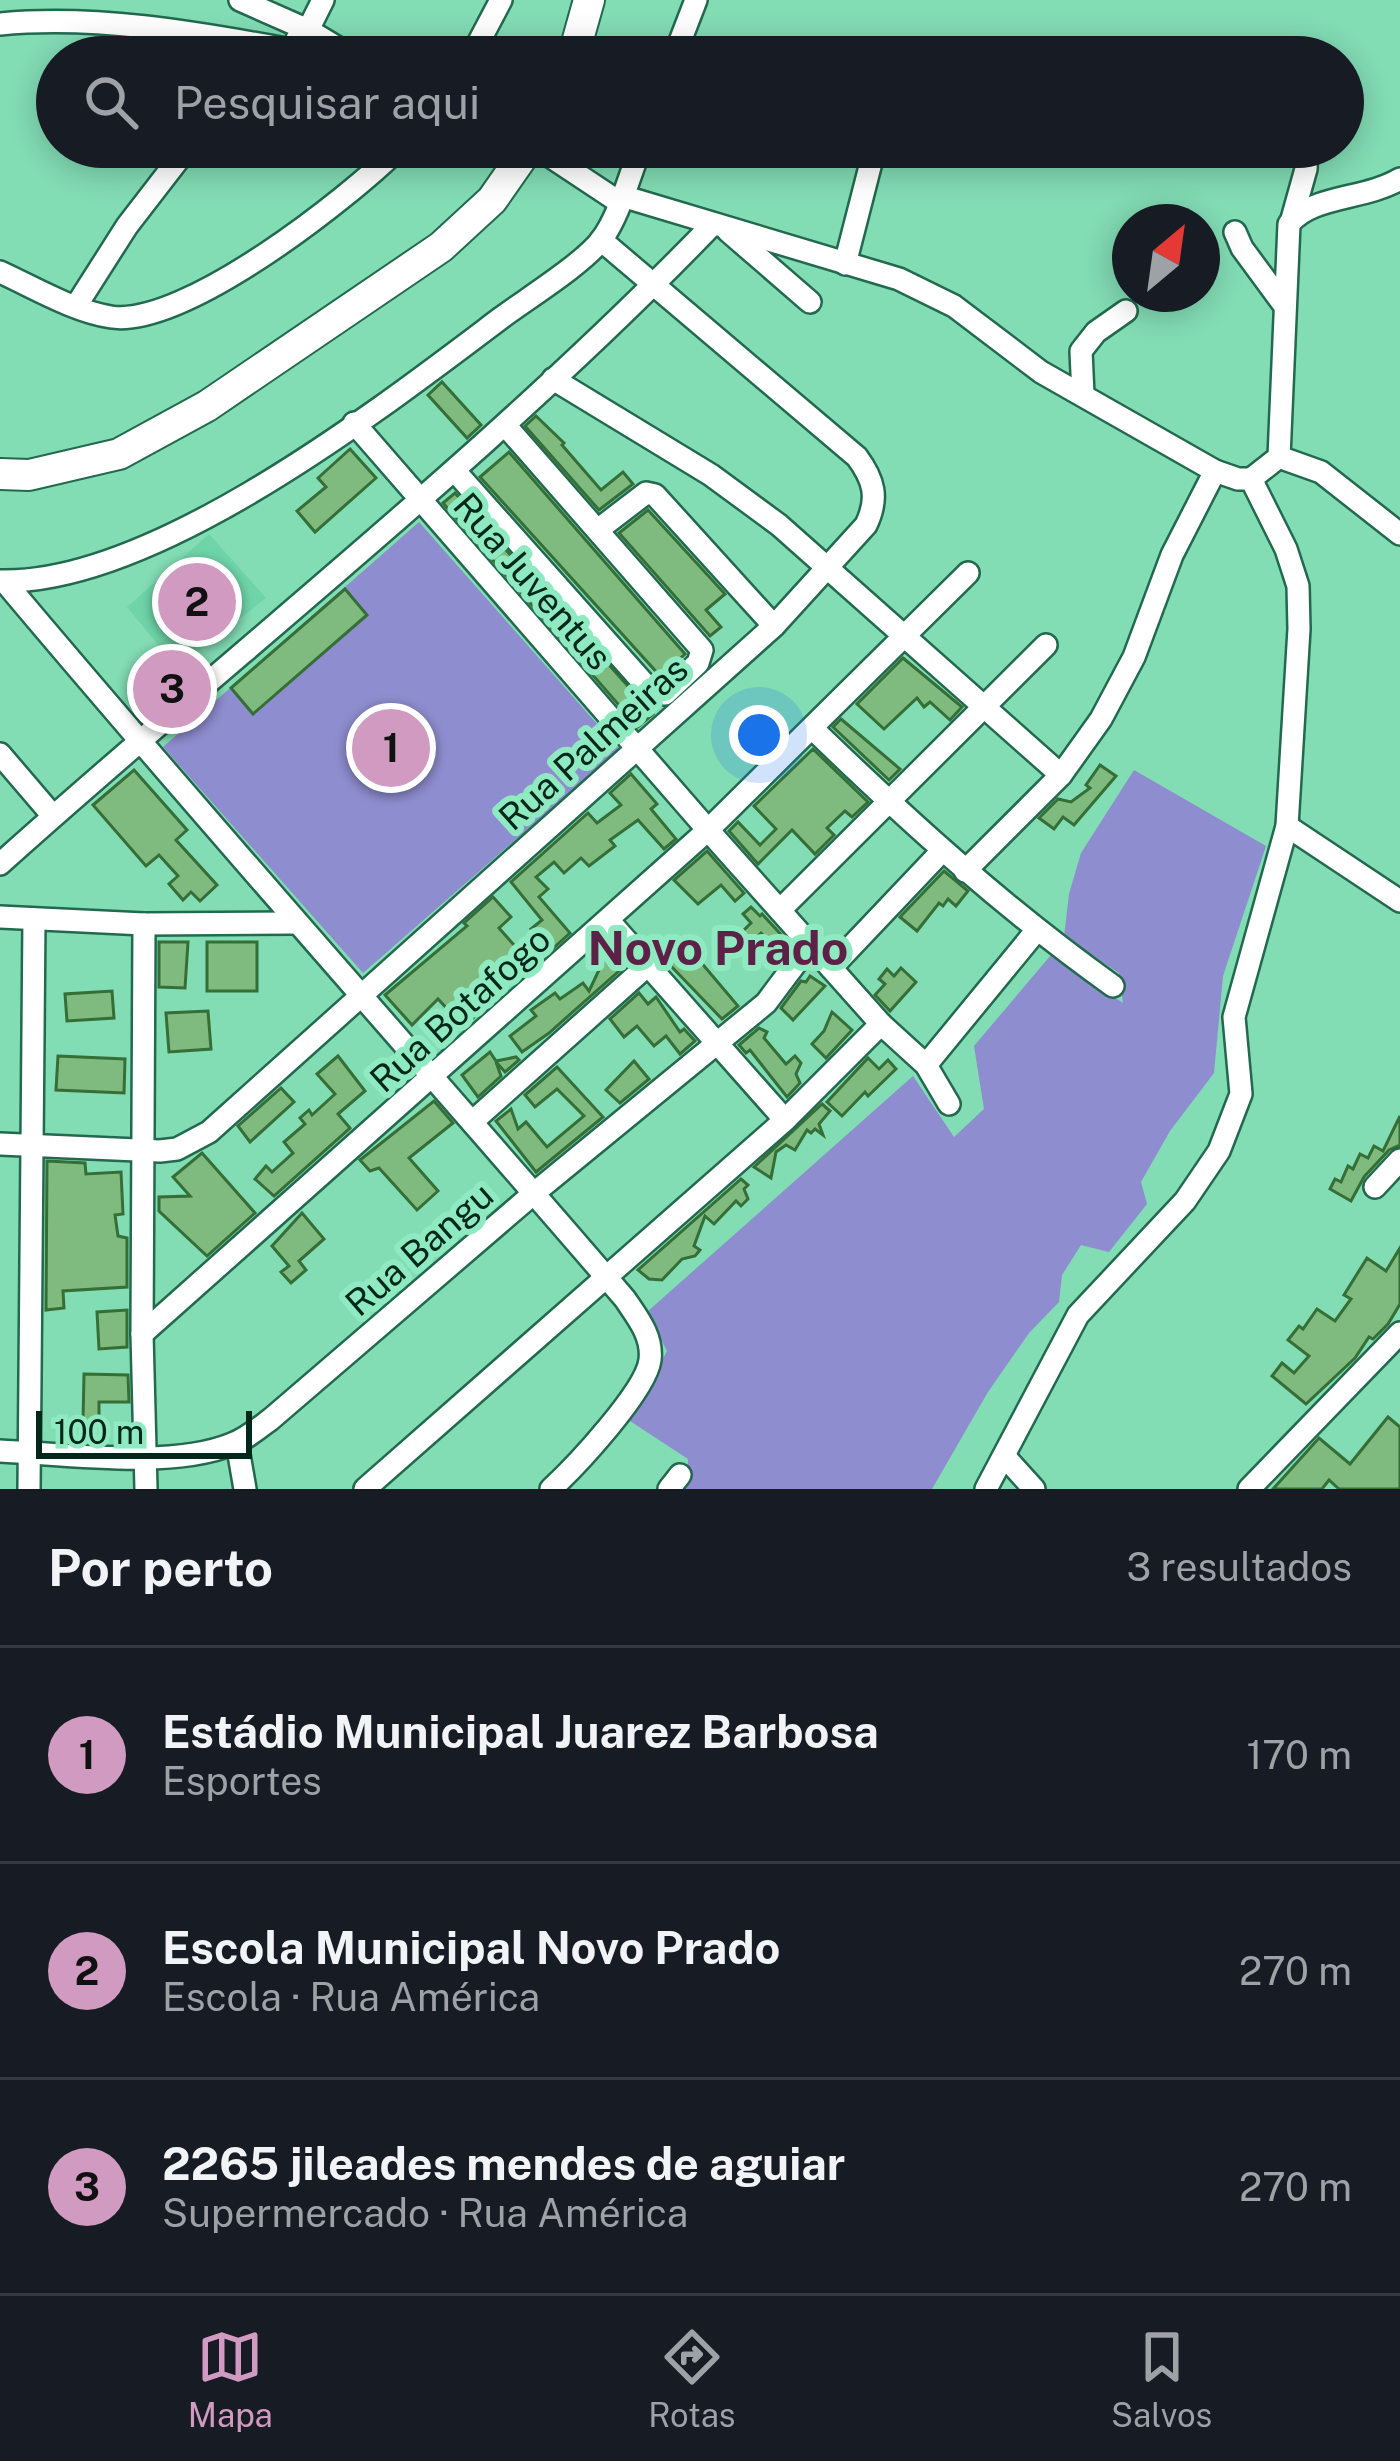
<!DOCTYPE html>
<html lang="pt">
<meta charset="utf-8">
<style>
:root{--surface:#171b24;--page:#242831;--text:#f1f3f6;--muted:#9ea1a6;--line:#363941;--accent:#d09ac1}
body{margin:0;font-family:"Public Sans",sans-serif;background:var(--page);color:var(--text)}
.compass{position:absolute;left:1112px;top:204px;width:108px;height:108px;border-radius:50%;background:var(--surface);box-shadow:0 6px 30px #0003;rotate:29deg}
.scale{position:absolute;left:36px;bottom:30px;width:216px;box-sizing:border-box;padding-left:12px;border:6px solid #00281a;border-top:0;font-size:33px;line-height:42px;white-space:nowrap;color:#00281a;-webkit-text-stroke:9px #8feac1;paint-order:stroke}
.you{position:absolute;left:759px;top:735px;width:42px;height:42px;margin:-30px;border:9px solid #fff;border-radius:50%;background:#1a73e8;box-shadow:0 0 0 18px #1a73e833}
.badge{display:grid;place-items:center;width:78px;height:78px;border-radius:50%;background:var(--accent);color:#111;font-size:39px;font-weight:700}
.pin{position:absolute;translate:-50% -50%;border:6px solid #fff;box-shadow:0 3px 12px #0006}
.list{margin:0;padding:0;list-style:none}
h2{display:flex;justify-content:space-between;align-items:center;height:156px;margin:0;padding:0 48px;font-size:51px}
h2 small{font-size:39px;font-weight:400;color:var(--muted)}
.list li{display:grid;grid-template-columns:78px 1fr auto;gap:36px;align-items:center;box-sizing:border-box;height:216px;padding:0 48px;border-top:3px solid var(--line)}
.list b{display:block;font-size:45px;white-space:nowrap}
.list p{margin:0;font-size:39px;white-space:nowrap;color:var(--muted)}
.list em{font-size:39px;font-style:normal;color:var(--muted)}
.icon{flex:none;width:66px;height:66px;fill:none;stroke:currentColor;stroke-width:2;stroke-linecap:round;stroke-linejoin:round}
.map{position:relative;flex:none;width:1400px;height:1489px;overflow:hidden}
.search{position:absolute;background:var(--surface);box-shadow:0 6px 30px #0003;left:36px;right:36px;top:36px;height:132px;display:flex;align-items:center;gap:30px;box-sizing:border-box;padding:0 42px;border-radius:66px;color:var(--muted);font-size:45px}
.sheet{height:804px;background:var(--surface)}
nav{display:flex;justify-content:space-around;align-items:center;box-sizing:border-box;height:168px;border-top:3px solid var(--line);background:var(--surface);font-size:33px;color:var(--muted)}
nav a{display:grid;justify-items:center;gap:6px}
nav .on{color:var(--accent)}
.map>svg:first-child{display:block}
</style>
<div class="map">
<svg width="1400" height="1489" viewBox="0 0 1400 1489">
<rect width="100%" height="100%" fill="#82dcb4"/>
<polygon fill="#6fd5a9" points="209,534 266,598 177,668 127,607"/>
<g fill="#8e8dcf">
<polygon points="419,522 619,749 363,973 163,747"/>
<polygon points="1134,770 1266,846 1223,976 1214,1073 1170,1131 1141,1182 1147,1204 1109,1252 1081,1245 1062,1275 1059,1302 1029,1333 988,1392 932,1489 683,1489 687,1484 688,1459 630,1421 667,1351 647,1312 913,1076 954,1137 984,1109 974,1046 1051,955 1123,1003 1119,973 1064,937 1069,894 1081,853"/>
</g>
<g fill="#7fba7e" stroke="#356e36" stroke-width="3">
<polygon points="442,382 481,425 467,438 428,395"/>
<polygon points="536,416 564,443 562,445 601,490 623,472 633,484 599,510 525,426"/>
<polygon points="350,449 376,478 315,532 297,511 326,487 318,478"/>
<polygon points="509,452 685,654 661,677 480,477"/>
<polygon points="455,493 653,714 638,727 443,503"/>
<polygon points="648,510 725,594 706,610 721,627 710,636 619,533"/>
<polygon points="345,589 367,615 253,714 231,688"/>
<polygon points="903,658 962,707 950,720 930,702 924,707 917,698 884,729 857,704"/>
<polygon points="841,719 900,769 889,780 833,727"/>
<polygon points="813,749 868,802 852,817 845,811 827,828 834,835 815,854 792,830 758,864 729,831 738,822 760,845 776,829 754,806"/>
<polygon points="1100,765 1116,776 1074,825 1063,817 1054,829 1039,818 1058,799 1071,802 1090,788 1086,785"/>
<polygon points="134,770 187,830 176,840 217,885 200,901 191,892 183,900 169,884 178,876 159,855 146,866 93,805"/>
<polygon points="631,774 657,804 651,809 676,839 664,849 638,820 610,840 615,846 589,866 581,858 564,873 554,862 536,877 548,889 539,897 570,933 550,951 531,929 542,920 511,882 588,813 597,823 621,805 610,793"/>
<polygon points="707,851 744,893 735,901 721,885 698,904 674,880"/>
<polygon points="944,871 968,891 956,906 948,899 943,906 939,903 917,931 900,917"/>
<polygon points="493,897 511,917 499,928 521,953 517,956 528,970 516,981 500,964 480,981 494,997 464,1027 438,999 412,1025 385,995 467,926 464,923"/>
<polygon points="751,907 760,916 762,914 787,941 783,955 761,933 743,951 733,941 751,923 743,914"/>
<polygon points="606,941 623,960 615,966 619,971 549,1033 522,1052 510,1036 536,1016 531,1010 555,993 560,999 583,983 589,991 600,968 590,955"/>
<polygon points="159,942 188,942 185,988 159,987"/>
<rect x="207" y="942" width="50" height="49"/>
<polygon points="688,947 738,1006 722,1019 668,963"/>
<polygon points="901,968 916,982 890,1011 875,995 885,984 879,979 887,969 894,976"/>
<polygon points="810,976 825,986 793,1020 781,1008 801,981 806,982"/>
<polygon points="112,991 114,1018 67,1021 65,994"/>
<polygon points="639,993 648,1004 656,997 680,1032 684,1029 695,1041 680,1054 666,1036 654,1046 637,1026 624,1037 610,1019"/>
<polygon points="208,1011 211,1049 169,1052 166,1013"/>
<polygon points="832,1012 852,1030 826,1058 812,1044 824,1031"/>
<polygon points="759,1028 767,1032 764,1038 786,1064 795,1056 801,1063 796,1074 800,1083 787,1097 750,1050 746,1053 739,1045"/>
<polygon points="490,1052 496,1061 516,1057 519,1060 505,1072 496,1062 501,1076 478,1097 462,1075"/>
<polygon points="58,1056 125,1059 124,1093 56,1090"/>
<polygon points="338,1056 365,1091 338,1114 350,1128 274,1196 255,1179 266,1166 272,1172 293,1153 284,1142 305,1124 300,1118 309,1110 312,1115 335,1094 317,1074"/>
<polygon points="868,1058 879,1069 888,1060 896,1069 868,1096 865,1092 842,1116 827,1102"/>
<polygon points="634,1061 649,1079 620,1103 606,1090"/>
<polygon points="557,1067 603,1117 536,1172 496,1121 511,1109 518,1129 526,1122 547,1147 584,1116 557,1089 535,1107 525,1095"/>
<polygon points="281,1088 294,1102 250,1142 238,1126"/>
<polygon points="434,1101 453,1123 409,1158 438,1191 417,1210 379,1168 370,1171 360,1160"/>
<polygon points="822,1104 830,1111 819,1124 823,1135 815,1129 811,1133 807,1130 795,1150 786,1145 776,1152 771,1178 754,1167"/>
<polygon points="1400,1116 1400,1145 1389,1150 1364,1177 1351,1201 1330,1189 1335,1179 1341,1182 1348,1166 1353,1169 1360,1154 1368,1158 1374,1146 1383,1151"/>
<polygon points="202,1153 255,1213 207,1256 159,1211 159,1197 190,1196 173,1177"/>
<polygon points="47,1161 85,1163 86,1174 121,1172 123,1214 115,1215 118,1236 127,1238 127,1287 63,1291 64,1308 46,1310"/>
<polygon points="741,1179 748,1185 744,1189 748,1199 741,1206 736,1201 714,1224 705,1216 694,1246 700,1250 695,1256 682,1259 662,1280 649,1279 638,1270"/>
<polygon points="302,1213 324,1239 299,1261 306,1270 291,1283 281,1272 289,1266 272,1246"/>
<polygon points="1400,1248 1400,1304 1388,1324 1373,1339 1369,1337 1355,1358 1306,1404 1272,1376 1282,1363 1294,1373 1309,1356 1288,1340 1299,1326 1303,1329 1317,1309 1335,1321 1351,1299 1344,1295 1367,1258 1386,1271"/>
<polygon points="127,1310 127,1347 99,1349 97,1312"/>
<polygon points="84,1374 128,1375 129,1402 99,1402 99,1422 83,1422"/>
<polygon points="1388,1417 1400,1427 1400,1489 1339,1489 1329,1480 1322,1489 1273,1489 1319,1438 1350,1464"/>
</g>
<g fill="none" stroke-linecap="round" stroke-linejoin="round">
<defs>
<g id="minor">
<polyline points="240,0 308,30 353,57"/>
<path d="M0 24C95 15 193 32 286 49"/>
<polyline points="297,39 308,30 323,0"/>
<polyline points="471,57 501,0"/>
<polyline points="674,57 696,0"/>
<polyline points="536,147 619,202"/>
<polyline points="622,196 899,279 954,306 1041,372 1215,471 1238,479 1251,479"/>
<polyline points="1292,219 1306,169 1307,147"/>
<polyline points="728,231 810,302"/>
<polyline points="1235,232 1242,248 1284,305"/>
<polyline points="845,264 875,147"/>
<path d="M0 272C35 288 73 311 111 317 184 328 349 198 400 147"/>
<polyline points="76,306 127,226 188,147"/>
<polyline points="553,379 711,475 779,525 1061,775"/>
<polyline points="1083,395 1081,351 1096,332 1126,311"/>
<polyline points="354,423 708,830 881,1024 926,1065 949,1104"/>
<polyline points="1279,457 1321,472 1400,534"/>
<polyline points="454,470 649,689 665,694 698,663 702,650 505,425"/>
<path d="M1251 479 1279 457 1289 224C1312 195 1365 200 1400 179"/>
<polyline points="599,529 646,493 655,495 774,626"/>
<path d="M0 581C154 585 380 409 501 318 528 298 583 264 602 239 620 214 629 176 641 147"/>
<path d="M5 582C208 824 419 1059 625 1299 637 1317 653 1336 650 1360 646 1391 576 1466 551 1489"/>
<path d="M813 729C908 821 1005 909 1113 986"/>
<polyline points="0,754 53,816"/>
<polyline points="1287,826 1400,901"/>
<path d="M0 864C237 651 491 454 713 224"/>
<polyline points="965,871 1061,775 1101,719 1134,657 1172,555 1215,471"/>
<polyline points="780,910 1046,645"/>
<polyline points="0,917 144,924 295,923"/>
<polyline points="609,921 785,1120"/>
<polyline points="144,924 142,1334 146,1489"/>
<polyline points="831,968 942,851"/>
<polyline points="926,1065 1036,931"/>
<polyline points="472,1122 648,965"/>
<path d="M0 1144 160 1151 177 1149 209 1132 774 626 866 525C879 498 874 480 857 457L601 240"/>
<polyline points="1375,1187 1400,1160"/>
<polyline points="142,1334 708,830 968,573"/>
<polyline points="237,1443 245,1489"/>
<path d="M0 1451C65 1454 172 1469 232 1444 246 1439 259 1428 271 1419L533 1194 766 1003 799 959 803 936"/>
<polyline points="1006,1458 1034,1489"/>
<polyline points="29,1489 34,919"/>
<polyline points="365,1489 785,1120 881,1024"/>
<polyline points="669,1489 680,1475"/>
<polyline points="986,1489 1078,1315 1185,1201 1219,1151 1241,1094 1234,1017 1287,826 1299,629 1298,586 1286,549 1251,479"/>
<polyline points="1249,1489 1400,1333"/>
</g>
<g id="highway">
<polyline points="573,57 589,0"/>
<polyline points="0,474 29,475 119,454 207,406 441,247 492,200 529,147"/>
</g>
</defs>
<use href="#minor" stroke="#22694e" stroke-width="26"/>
<use href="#highway" stroke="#22694e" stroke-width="34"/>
<use href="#minor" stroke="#fff" stroke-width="21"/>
<use href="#highway" stroke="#fff" stroke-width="30"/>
</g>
<g text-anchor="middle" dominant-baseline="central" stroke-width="12" stroke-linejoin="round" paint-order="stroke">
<g font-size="36" fill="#00281a" stroke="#8feac1">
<text transform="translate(533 581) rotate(49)">Rua Juventus</text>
<text transform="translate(593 743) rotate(-42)">Rua Palmeiras</text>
<text transform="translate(460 1009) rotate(-42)">Rua Botafogo</text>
<text transform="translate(419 1249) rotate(-41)">Rua Bangu</text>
</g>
<g font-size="48" font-weight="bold" fill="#5d2147" stroke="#8feac1">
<text x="718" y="947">Novo Prado</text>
</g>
</g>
</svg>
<svg class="compass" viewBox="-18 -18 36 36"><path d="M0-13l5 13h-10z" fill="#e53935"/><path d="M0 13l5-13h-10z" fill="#9ea1a6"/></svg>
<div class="scale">100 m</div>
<div class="you"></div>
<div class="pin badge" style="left:391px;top:748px">1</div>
<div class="pin badge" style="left:197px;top:602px">2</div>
<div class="pin badge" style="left:172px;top:689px">3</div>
<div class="search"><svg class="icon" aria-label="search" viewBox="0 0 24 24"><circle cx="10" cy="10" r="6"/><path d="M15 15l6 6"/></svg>Pesquisar aqui</div>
</div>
<section class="sheet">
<h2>Por perto<small>3 resultados</small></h2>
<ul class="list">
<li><span class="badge">1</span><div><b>Estádio Municipal Juarez Barbosa</b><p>Esportes</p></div><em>170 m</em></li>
<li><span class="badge">2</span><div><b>Escola Municipal Novo Prado</b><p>Escola · Rua América</p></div><em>270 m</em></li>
<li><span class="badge">3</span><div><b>2265 jileades mendes de aguiar</b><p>Supermercado · Rua América</p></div><em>270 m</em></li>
</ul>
</section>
<nav>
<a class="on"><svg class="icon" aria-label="map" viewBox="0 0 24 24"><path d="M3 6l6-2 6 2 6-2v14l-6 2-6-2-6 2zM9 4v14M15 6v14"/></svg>Mapa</a>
<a><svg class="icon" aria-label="directions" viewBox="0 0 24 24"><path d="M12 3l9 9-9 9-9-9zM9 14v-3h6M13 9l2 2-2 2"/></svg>Rotas</a>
<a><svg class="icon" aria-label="saved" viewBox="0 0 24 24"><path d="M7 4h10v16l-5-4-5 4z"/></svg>Salvos</a>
</nav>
